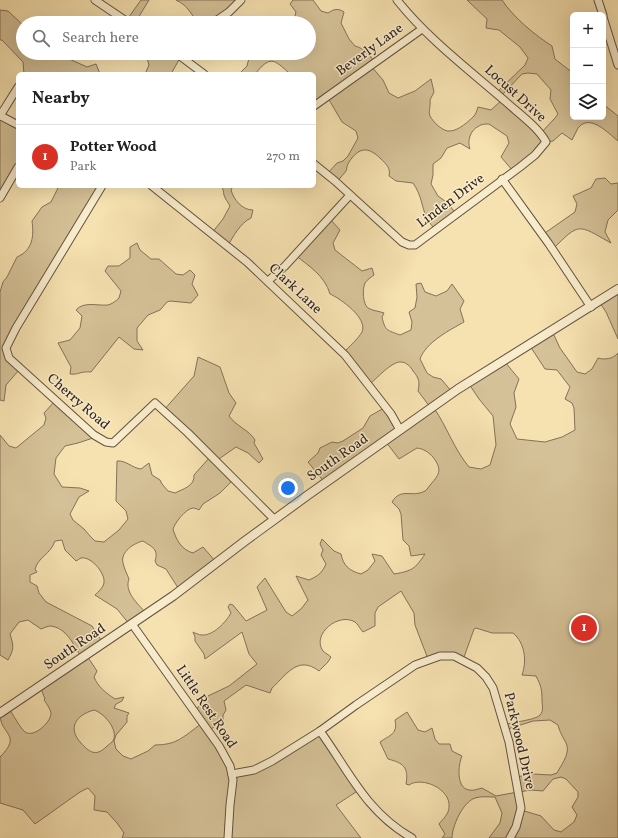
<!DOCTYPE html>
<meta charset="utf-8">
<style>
:root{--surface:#fff;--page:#f6f6f6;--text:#222;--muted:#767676;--line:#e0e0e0;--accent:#d93025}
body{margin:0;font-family:Vollkorn,serif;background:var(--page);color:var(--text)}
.controls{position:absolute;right:12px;top:12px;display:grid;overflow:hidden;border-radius:6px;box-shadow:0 4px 16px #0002}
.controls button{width:36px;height:36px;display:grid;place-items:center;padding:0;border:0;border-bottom:1px solid var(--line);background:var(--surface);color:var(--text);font:20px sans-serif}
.you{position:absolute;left:288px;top:488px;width:14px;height:14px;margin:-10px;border:3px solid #fff;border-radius:50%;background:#1a73e8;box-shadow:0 0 0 6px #1a73e833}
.badge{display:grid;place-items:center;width:26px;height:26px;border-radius:50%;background:var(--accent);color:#fff;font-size:13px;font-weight:700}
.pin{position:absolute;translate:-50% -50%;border:2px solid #fff;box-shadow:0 1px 4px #0006}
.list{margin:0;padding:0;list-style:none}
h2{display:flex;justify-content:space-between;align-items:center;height:52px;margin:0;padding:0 16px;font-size:17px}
h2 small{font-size:13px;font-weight:400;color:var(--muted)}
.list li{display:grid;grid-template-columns:26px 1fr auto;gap:12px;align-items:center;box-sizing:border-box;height:64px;padding:0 16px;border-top:1px solid var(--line)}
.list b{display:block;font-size:15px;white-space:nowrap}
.list p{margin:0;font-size:13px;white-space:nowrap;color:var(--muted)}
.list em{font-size:13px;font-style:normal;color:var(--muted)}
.icon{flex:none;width:22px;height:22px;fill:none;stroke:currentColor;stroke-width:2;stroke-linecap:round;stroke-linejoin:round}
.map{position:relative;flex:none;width:618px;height:838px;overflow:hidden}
.search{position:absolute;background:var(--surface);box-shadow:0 4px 16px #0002;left:16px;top:16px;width:300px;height:44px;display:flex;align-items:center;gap:10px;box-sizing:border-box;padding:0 14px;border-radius:22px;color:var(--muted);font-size:15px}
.panel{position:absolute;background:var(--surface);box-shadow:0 4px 16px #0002;left:16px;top:72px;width:300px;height:116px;border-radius:6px}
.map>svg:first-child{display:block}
</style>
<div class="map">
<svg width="618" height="838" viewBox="0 0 618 838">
<rect width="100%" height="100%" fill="#f6e1b0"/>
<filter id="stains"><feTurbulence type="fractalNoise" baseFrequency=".005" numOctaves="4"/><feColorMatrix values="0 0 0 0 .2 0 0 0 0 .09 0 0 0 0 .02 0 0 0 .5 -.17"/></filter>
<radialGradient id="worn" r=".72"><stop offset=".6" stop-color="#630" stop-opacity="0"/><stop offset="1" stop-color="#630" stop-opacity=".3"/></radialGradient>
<g fill="#d5c197" stroke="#83725a" fill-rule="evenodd">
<polygon points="141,0 149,0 135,23 128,23 126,21"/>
<path d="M176 0H241L224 18 229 23H221L218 20 214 23H199C189 13 190 7 176 0Z"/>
<path d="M293 0H313L321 11 328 13C334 9 338 8 344 12L341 23 349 39 355 46C365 49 369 53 374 62L371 66 383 80 389 93 398 98 415 91 431 79 434 92 430 100C431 106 428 111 430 116 433 122 443 132 450 131 458 131 469 121 474 116 476 114 477 110 478 107L491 110 502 100 540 134 555 118 558 114 550 99 551 90 537 74 528 73 522 74 501 96 496 93 525 65 528 58 520 47 499 30 486 28 487 19 467 0H502C513 17 536 36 552 46L555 59 569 70H573V117H603V104L618 116V141C608 133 590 113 578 128 576 132 574 136 572 140L562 133 553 141 546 142 513 171 501 157 509 143 507 136 489 124C486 124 481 124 479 126 470 130 467 141 470 149L460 143 447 148 441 158 433 164V175L431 184 438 196 449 204 455 213 435 230C433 226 429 223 427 219 421 205 422 196 413 183L396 181 389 176C391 168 386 164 381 159 368 146 359 147 349 162 347 165 347 168 346 171 343 175 339 179 336 183L326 175 337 163 343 161 348 156 358 138 356 131 342 122 328 98 314 106V74H290C273 58 270 56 255 74H239L247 66 249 58 246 53H309V23H293L296 12 290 4Z"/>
<polygon points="0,10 8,11 23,25 23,53 64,53 67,58 87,67 96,64 100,74 24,74 23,62 2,40 0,40"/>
<polygon points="150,53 174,53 180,58 171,74 145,74 149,65 147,58"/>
<polygon points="0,116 18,125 18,167 0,198"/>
<path d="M605 178 611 184 618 183V210L608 220 605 232 611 243C577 224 580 222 552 250L542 235 575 212 577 204 573 196 591 188 596 179Z"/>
<path d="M59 186H102L6 348 19 370 6 385 4 401 0 400V292L3 282 7 277 17 257C33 250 34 236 32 221L42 207 51 202Z"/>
<path d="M221 186H233L231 190C234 200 242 210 253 210L251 218C240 223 233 237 227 247L211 234 223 219 230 206C228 202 225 199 224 195 223 191 224 190 221 186Z"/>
<path d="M330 219 340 230 333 243 335 250 362 271 372 268 374 275C371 277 367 280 365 283 362 290 363 304 368 308 373 311 379 311 384 313L382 317C385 331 387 330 400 335L411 330 412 322 409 312 415 308 417 297 416 284 421 283 425 292 436 296 447 291 452 284 464 301 460 309 464 322C450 330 426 342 420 359L427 373 433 377 441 379 453 393 434 408C447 427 454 449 469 467L481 469 490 465 496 445 493 416 479 399 469 384 505 362 519 379 514 393 516 407 510 424 517 439 545 442 562 437 575 430 574 408 572 403 565 399 570 387 557 370 545 369 530 346 553 333 560 348 577 372 585 374 592 369 598 358C605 360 613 359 618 353V838H489L500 823 502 813 495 797C489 797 481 796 475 798 463 802 452 826 452 838H442L445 834 439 824C443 819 449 814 449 807 451 789 422 776 409 785L406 784C409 767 403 763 388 759L380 742C390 735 398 734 395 720L407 712 418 730 425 732 432 728 435 739 439 744H450L452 751 462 756C458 765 456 788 469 790 473 791 478 789 482 788L496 796 518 792 516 777 533 774 551 775 557 773C561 765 571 753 566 743 563 737 560 733 558 725L550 720 533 721 508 729 504 725C512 722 536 720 540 715 544 711 542 705 542 700 542 689 541 686 536 676L522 675C527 661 525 643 513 633H492L476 628 474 629 463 660 453 657 428 659 415 625 414 613 401 591 378 607 375 613V626L363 632C360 629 358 624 355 622 339 612 311 634 323 651 325 653 329 655 331 657L328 662 319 671C298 655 287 674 272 688L270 693 246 685 224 701 226 710 223 715V721L208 731 231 773 254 771 320 732 359 790 336 805 361 838H122L124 833 117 823 107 812 94 810 95 796 88 788 80 792 35 824 23 810 0 803V757C23 734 0 735 0 714L9 709C13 714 20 728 25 732 34 738 50 723 51 714 51 710 47 704 44 700L45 699 40 686 81 657C74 645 66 627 50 626 48 626 44 628 41 629L28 620 19 622 10 634C14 647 14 649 8 660L0 655V435L9 446 16 448 44 425 46 418 44 413 55 401 96 437 78 443 65 446 56 458 54 474 62 487 80 488 89 491 79 497 70 514 73 520 84 529 90 536 95 541 104 542 119 530 128 519 126 511 116 501 117 461C126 460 132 468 141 469L149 463 152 475 160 480 162 484 168 491 175 493C183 489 195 486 194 475L210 457 163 411 194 376 198 357 220 367 229 393 236 403 229 416C236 426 249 430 255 440L254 443 263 459 259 463 248 453 236 447 216 461 233 480 220 493 203 504 199 510C197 509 195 508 193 508 185 509 175 523 173 529 176 540 182 550 193 553L203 547 216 562 180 591 166 569 157 565 155 561C159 549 152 547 143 541 134 543 120 552 123 563 124 568 127 574 129 579 124 592 138 604 146 613L130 625 117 609 95 595C98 592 104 587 104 582 105 573 91 556 81 558 79 559 78 560 76 561L65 550 62 540 55 541C50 555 39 556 35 569L37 572 30 575V582L37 586 39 593 46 602 92 626 103 643 87 656 97 671 94 677C98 687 106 693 115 699L124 697 122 701 116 704 114 708 129 713 127 716V722L116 735 114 741 116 749 123 756 131 759 148 751 155 745C177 745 183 737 201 724L193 713 208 696 229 686 257 664 249 654 242 632 205 659 204 654 195 641V637L193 632C195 633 199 635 202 635 213 636 226 622 231 613L228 607 230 604 233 605 246 621 267 610 257 587 265 578 286 612 292 616 301 609 308 600 296 576 309 580C318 576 322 573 326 564L321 555 323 550 320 544 322 539 334 551 341 554C343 565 349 571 361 574L368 570 375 561 372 554 382 556 394 574C412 571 415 569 425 554L411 556 409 546 403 540 401 514 399 509 392 502C401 487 412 498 425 491 427 490 429 486 431 484 440 474 442 469 433 457 428 452 424 449 417 448L399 459 386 442 325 483 308 462 318 453 320 448 332 442 338 443 343 441 363 428 370 416 384 408 400 431 430 407 418 391C420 382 419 378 413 371 411 367 406 362 401 362 392 361 376 379 369 385L343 353C349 347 358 339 362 332 368 318 341 299 330 294 325 276 309 266 295 255ZM94 710C104 713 119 730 113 741 111 743 108 745 106 747 96 757 89 752 81 743 67 728 76 715 94 710ZM561 777 566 779 578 792V797L572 807 577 815 574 822 561 832 554 830 541 816 521 810 519 792 531 790 543 791 553 779Z"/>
<path d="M137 243 140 250 151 259H159L176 274 183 275 190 270 195 275 192 284 198 295 191 303 170 301 167 302 160 310 148 315 137 328V341L143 350 134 349 119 337 91 372C80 371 79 375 70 374L71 367 58 343 70 340 80 328 82 316 76 310C84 301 97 306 108 305 112 304 116 301 119 298L121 291 105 271 108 266H119L130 258V247Z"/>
<polygon points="618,290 618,339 606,312 600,303"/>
</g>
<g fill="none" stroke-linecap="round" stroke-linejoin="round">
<defs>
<g id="minor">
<polyline points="95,0 129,23"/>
<polyline points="598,0 603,15"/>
<polyline points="603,17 618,65"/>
<polyline points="213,23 229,12 241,0"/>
<polyline points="176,53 204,74"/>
<polyline points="314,106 422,29"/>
<polyline points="0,116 18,87"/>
<polyline points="1,116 18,125"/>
<path d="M314 164 335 181 402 242 409 245H415L520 167 535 155 546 142C538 127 518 113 505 101 468 69 427 38 397 0"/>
<polyline points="502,179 549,244 591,307"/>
<polyline points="102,186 16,328 6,348 9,358 94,435 106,442 113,443 155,403 188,433 274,519"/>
<polyline points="152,186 247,262 345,355 391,414 400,430"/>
<polyline points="0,198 18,167"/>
<polyline points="268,281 285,266 350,195"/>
<polyline points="132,624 219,746 230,766 233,780 230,805 228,838"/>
<path d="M320 731C349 771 366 812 412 838"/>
<polyline points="232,774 254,770 272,761 320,731 356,705 415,665 440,656 454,656 477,668 486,677 493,688 509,742 521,808 516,827 510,838"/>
</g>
<polyline id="tertiary" points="0,713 173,596 245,541 308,495 458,389 618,289"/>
</defs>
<use href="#minor" stroke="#625341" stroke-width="9"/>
<use href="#tertiary" stroke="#625341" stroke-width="10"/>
<use href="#minor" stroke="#f9eccc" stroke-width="7"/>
<use href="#tertiary" stroke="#f9eccc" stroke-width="8"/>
</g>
<g text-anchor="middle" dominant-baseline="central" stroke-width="3" stroke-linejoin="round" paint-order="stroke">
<g font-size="14" fill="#31241c" stroke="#f9eccc">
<text transform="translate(370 50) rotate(-36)">Beverly Lane</text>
<text transform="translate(515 94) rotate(42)">Locust Drive</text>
<text transform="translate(451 201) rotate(-37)">Linden Drive</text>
<text transform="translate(295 289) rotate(43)">Clark Lane</text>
<text transform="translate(78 402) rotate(41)">Cherry Road</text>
<text transform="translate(338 458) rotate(-35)">South Road</text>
<text transform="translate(75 647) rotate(-34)">South Road</text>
<text transform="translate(206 707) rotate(56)">Little Rest Road</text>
<text transform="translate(519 741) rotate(77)">Parkwood Drive</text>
</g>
</g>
<rect width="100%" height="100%" filter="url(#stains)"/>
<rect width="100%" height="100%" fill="url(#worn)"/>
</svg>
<div class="controls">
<button>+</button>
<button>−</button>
<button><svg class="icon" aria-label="layers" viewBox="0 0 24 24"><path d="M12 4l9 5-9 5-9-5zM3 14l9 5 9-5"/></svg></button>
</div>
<div class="you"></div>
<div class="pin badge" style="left:584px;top:628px">1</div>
<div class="search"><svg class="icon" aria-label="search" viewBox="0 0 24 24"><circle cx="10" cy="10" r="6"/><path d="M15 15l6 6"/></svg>Search here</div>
<section class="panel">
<h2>Nearby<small></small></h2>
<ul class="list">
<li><span class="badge">1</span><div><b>Potter Wood</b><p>Park</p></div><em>270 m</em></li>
</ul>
</section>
</div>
